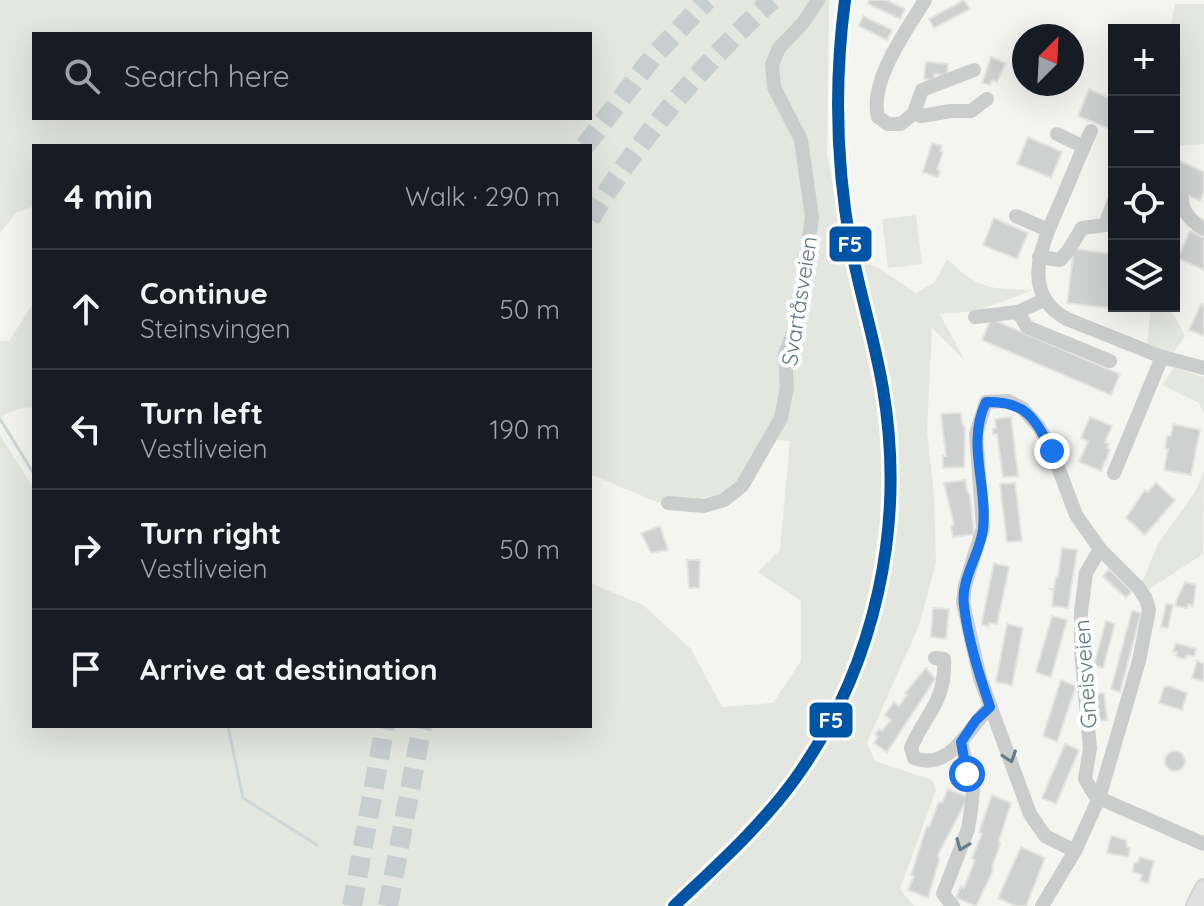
<!DOCTYPE html>
<meta charset="utf-8">
<style>
:root{--surface:#171b24;--page:#242831;--text:#f1f3f6;--muted:#9ea1a6;--line:#363941}
body{margin:0;font-family:Quicksand,sans-serif;background:var(--page);color:var(--text)}
.controls{position:absolute;right:24px;top:24px;display:grid;overflow:hidden;border-radius:0px;box-shadow:0 8px 32px #0002}
.controls button{width:72px;height:72px;display:grid;place-items:center;padding:0;border:0;border-bottom:2px solid var(--line);background:var(--surface);color:var(--text);font:40px sans-serif}
.compass{position:absolute;left:1012px;top:24px;width:72px;height:72px;border-radius:50%;background:var(--surface);box-shadow:0 8px 32px #0002;rotate:24deg}
.stop{position:absolute;width:24px;height:24px;margin:-18px;border:6px solid #1a73e8;border-radius:50%;background:#fff}
.stop.end{background:#1a73e8;border-color:#fff;box-shadow:0 2px 8px #0008}
.list{margin:0;padding:0;list-style:none}
h2{display:flex;justify-content:space-between;align-items:center;height:104px;margin:0;padding:0 32px;font-size:34px}
h2 small{font-size:26px;font-weight:400;color:var(--muted)}
.list li{display:grid;grid-template-columns:52px 1fr auto;gap:24px;align-items:center;box-sizing:border-box;height:120px;padding:0 32px;border-top:2px solid var(--line)}
.list b{display:block;font-size:30px;white-space:nowrap}
.list p{margin:0;font-size:26px;white-space:nowrap;color:var(--muted)}
.list em{font-size:26px;font-style:normal;color:var(--muted)}
.icon{flex:none;width:44px;height:44px;fill:none;stroke:currentColor;stroke-width:2;stroke-linecap:round;stroke-linejoin:round}
.map{position:relative;flex:none;width:1204px;height:906px;overflow:hidden}
.search{position:absolute;background:var(--surface);box-shadow:0 8px 32px #0002;left:32px;top:32px;width:560px;height:88px;display:flex;align-items:center;gap:20px;box-sizing:border-box;padding:0 28px;border-radius:0px;color:var(--muted);font-size:30px}
.panel{position:absolute;background:var(--surface);box-shadow:0 8px 32px #0002;left:32px;top:144px;width:560px;height:584px;border-radius:0px}
.map>svg:first-child{display:block}
</style>
<div class="map">
<svg width="1204" height="906" viewBox="0 0 1204 906">
<rect width="100%" height="100%" fill="#f4f4f1"/>
<g fill="#e4e7df" fill-rule="evenodd">
<path d="M0 0H829L827 153 845 255 879 268 916 293 935 282 947 259C979 290 990 289 1033 290L977 311 940 314 965 361 932 328 927 430 934 496 936 563 919 625 867 743 875 761 932 780 936 790 900 889 914 906H0V435L34 489V726H590V583L643 605 691 649 722 707 773 703 801 661V601L758 572 780 550 790 441 775 440 733 490 684 503 657 502 590 474V146H34V206L16 213 0 233ZM34 34H590V118H34Z"/>
<polygon points="1175,4 1204,4 1204,144 1174,146 1174,30 1170,30"/>
<polygon points="916,215 922,264 888,268 882,219"/>
<path d="M34 302V408C23 406 10 412 0 418V342L9 341Z"/>
<polygon points="1151,306 1169,306 1185,336 1172,355 1147,344"/>
<polygon points="1175,367 1204,378 1204,415 1199,403 1162,385"/>
<polygon points="1204,471 1203,554 1148,590 1142,583 1158,544 1195,492"/>
</g>
<g fill="none" stroke-linecap="round" stroke-linejoin="round">
<g stroke="#cdd7d8" stroke-width="3">
<polyline points="0,419 34,474"/>
<polyline points="228,726 243,798 317,845"/>
</g>
</g>
<g fill="#cfd1d0" stroke="#e3e3e1" stroke-width="2">
<polygon points="869,0 886,0 905,9 900,19 868,4"/>
<polygon points="964,0 970,9 934,28 929,19"/>
<polygon points="863,16 892,30 887,40 859,26"/>
<polygon points="991,57 1006,63 997,82 992,80 990,85 982,83"/>
<polygon points="926,62 948,64 947,75 934,74 934,80 924,79"/>
<polygon points="1089,89 1114,100 1112,130 1078,116"/>
<polygon points="1028,137 1062,152 1051,178 1017,164"/>
<polygon points="932,143 942,146 940,151 943,152 937,169 940,171 938,177 923,172"/>
<polygon points="1178,160 1204,172 1204,192 1200,201 1174,189 1174,169"/>
<polygon points="994,218 1028,233 1017,259 983,245"/>
<polygon points="1190,231 1204,238 1204,270 1178,258"/>
<polygon points="1074,249 1114,254 1114,306 1128,306 1127,310 1067,303"/>
<polygon points="1201,304 1204,305 1204,336 1189,330"/>
<polygon points="991,319 1120,374 1111,395 982,340"/>
<polygon points="961,413 962,424 965,428 964,467 943,468 943,456 946,456 941,414"/>
<polygon points="1011,417 1018,476 1003,477 997,434 993,434 993,429 996,428 995,419"/>
<polygon points="1090,417 1112,426 1105,442 1109,444 1107,448 1110,450 1101,471 1079,462 1088,441 1081,438"/>
<polygon points="1173,424 1200,430 1191,475 1164,470 1168,449 1165,448 1167,436 1171,436"/>
<polygon points="965,480 967,491 970,495 974,534 953,537 951,526 954,525 944,483"/>
<polygon points="1015,483 1022,541 1007,542 1000,484"/>
<polygon points="1156,483 1175,500 1145,535 1126,518 1145,490 1148,492"/>
<polygon points="660,526 668,550 651,553 641,533"/>
<polygon points="1062,548 1077,550 1068,608 1052,606 1054,591 1051,589 1054,589 1056,577 1058,577"/>
<polygon points="687,560 700,560 699,588 689,588"/>
<polygon points="994,563 1009,567 997,624 989,623 988,626 982,625 982,621"/>
<polygon points="1109,569 1132,591 1126,598 1103,576"/>
<polygon points="1185,582 1196,585 1193,606 1188,604 1187,608 1176,606 1176,601"/>
<polygon points="1166,604 1173,605 1168,628 1161,627"/>
<polygon points="933,608 949,609 946,639 931,637"/>
<polygon points="1132,611 1141,613 1120,692 1111,689"/>
<polygon points="1052,616 1067,620 1051,677 1036,672"/>
<polygon points="1106,621 1115,624 1103,668 1094,665"/>
<polygon points="1007,624 1023,628 1012,685 996,682"/>
<polygon points="1176,643 1196,649 1194,656 1187,655 1185,659 1176,656 1177,652 1173,651"/>
<polygon points="1197,661 1204,664 1204,681 1192,678"/>
<polygon points="926,668 935,679 887,752 874,743 878,737 875,734 879,729 882,731 891,720 885,715 894,702 899,706 907,695 905,693"/>
<polygon points="1061,680 1076,686 1057,742 1043,736"/>
<polygon points="1169,686 1187,693 1182,710 1159,703 1164,687"/>
<polygon points="1104,693 1107,720 1097,721 1094,694"/>
<polygon points="1065,744 1079,750 1056,804 1042,798"/>
<circle cx="1175" cy="761" r="10"/>
<polygon points="948,789 968,797 938,855 939,860 928,898 908,890 914,876 911,875 927,826 929,827 939,802 942,803"/>
<polygon points="992,795 1011,803 999,840 1000,845 992,866 993,870 976,906 956,898 961,886 964,888 975,860 972,858 982,834 979,832"/>
<polygon points="1111,836 1126,840 1127,847 1130,848 1128,857 1107,853"/>
<polygon points="1021,847 1045,858 1026,906 1015,906 998,898"/>
<polygon points="1140,857 1154,861 1148,883 1140,881 1142,875 1133,872 1134,863 1138,862"/>
</g>
<g fill="none" stroke-linecap="round" stroke-linejoin="round">
<g stroke="#c8ced0" stroke-width="20" stroke-dasharray="20 10" stroke-linecap="butt">
<polyline points="585,146 652,58 707,0"/>
<path d="M590 219C640 137 702 65 772 0"/>
<polyline points="352,906 385,726"/>
<polyline points="388,906 422,726"/>
</g>
<defs>
<polyline id="major" points="1195,906 1204,888"/>
</defs>
<use href="#major" stroke="#d1d2d1" stroke-width="20"/>
<g stroke="#cbcdcd" stroke-width="14">
<path d="M914 113 901 124H888L878 117C869 81 906 31 925 0"/>
<polyline points="914,113 922,90 974,70"/>
<polyline points="914,113 921,116 951,111 971,111 987,99"/>
<path d="M1091 131C1080 154 1071 178 1061 201 1044 240 1017 292 1067 319L1162 357 1204 368"/>
<polyline points="1057,134 1084,147"/>
<path d="M1182 198C1182 213 1192 222 1204 229"/>
<polyline points="1016,216 1048,230"/>
<polyline points="1039,257 1060,260 1068,251 1082,228 1105,225 1114,201"/>
<polyline points="1018,312 1027,327 1110,361"/>
<polyline points="975,317 1018,312 1044,300"/>
<polyline points="1114,473 1162,357"/>
<polyline points="668,503 704,506 724,500 742,486 781,418 787,388 785,354 797,323 812,217 801,140 774,87 772,65 779,48 803,23 818,0"/>
<polyline points="1100,549 1086,573 1081,611 1081,651 1090,748 1085,779 1094,794 1099,798 1204,844"/>
<path d="M935 658 944 659C946 703 926 712 911 748L914 758C950 772 969 727 990 707"/>
<polyline points="953,906 943,894 968,829 971,810 973,791 961,742"/>
<polyline points="1042,906 1075,851 1099,798 1139,661 1149,610 1146,599 1138,587 1100,549 1076,515 1052,451 1039,427 1022,408 1008,401 986,402 976,434 983,528 965,585 963,603 980,678 1030,814 1045,836 1075,851"/>
</g>
<use href="#major" stroke="#e0e0e0" stroke-width="16"/>
<defs>
<path id="rail-1" d="M674 906C716 866 761 826 795 779 876 666 906 525 883 389 875 341 860 294 851 247 836 165 834 83 845 0"/>
</defs>
<use href="#rail-1" stroke="#fff" stroke-width="18"/>
<use href="#rail-1" stroke="#0054a6" stroke-width="12"/>
</g>
<defs><path id="oneway-chevron" d="M-2-3.5L2.5 0L-2 3.5" fill="none" stroke-width="1.6" stroke-linecap="round" stroke-linejoin="round" transform="scale(2)"/></defs>
<g stroke="#667b88">
<use href="#oneway-chevron" transform="translate(1010 757) rotate(71)"/>
<use href="#oneway-chevron" transform="translate(962 845) rotate(112)"/>
</g>
<g fill="none" stroke-linecap="round" stroke-linejoin="round">
<path stroke="#1a73e8" stroke-width="10" d="M967 774 961 742 976 720 990 707C979 674 968 640 964 606 960 579 980 555 983 529 988 485 966 444 986 402 1027 401 1034 418 1052 451"/>
</g>
<g text-anchor="middle" dominant-baseline="central" stroke-width="8" stroke-linejoin="round" paint-order="stroke">
<g font-size="22" fill="#617784" stroke="#fff">
<text transform="translate(799 301) rotate(-81)">Svartåsveien</text>
<text transform="translate(1085 674) rotate(-94)">Gneisveien</text>
</g>
</g>
<g stroke="#fff" stroke-width="3">
<rect x="828" y="225" width="45" height="38" rx="8" fill="#0054a6"/>
<rect x="808" y="701" width="46" height="38" rx="8" fill="#0054a6"/>
</g>
<g font-size="22" text-anchor="middle" font-weight="bold" fill="#fff">
<text x="850" y="252">F5</text>
<text x="831" y="728">F5</text>
</g>
</svg>
<div class="controls">
<button>+</button>
<button>−</button>
<button><svg class="icon" aria-label="locate" viewBox="0 0 24 24"><circle cx="12" cy="12" r="6"/><path d="M12 2v4M12 18v4M2 12h4M18 12h4"/></svg></button>
<button><svg class="icon" aria-label="layers" viewBox="0 0 24 24"><path d="M12 4l9 5-9 5-9-5zM3 14l9 5 9-5"/></svg></button>
</div>
<svg class="compass" viewBox="-18 -18 36 36"><path d="M0-13l5 13h-10z" fill="#e53935"/><path d="M0 13l5-13h-10z" fill="#9ea1a6"/></svg>
<div class="stop" style="left:967px;top:774px"></div>
<div class="stop end" style="left:1052px;top:451px"></div>
<div class="search"><svg class="icon" aria-label="search" viewBox="0 0 24 24"><circle cx="10" cy="10" r="6"/><path d="M15 15l6 6"/></svg>Search here</div>
<section class="panel">
<h2>4 min<small>Walk · 290 m</small></h2>
<ul class="list">
<li><svg class="icon" aria-label="ahead" viewBox="0 0 24 24"><path d="M12 20V5M6 11l6-6 6 6"/></svg><div><b>Continue</b><p>Steinsvingen</p></div><em>50 m</em></li>
<li><svg class="icon" aria-label="left" viewBox="0 0 24 24"><path d="M17 20v-9H6M10 6l-5 5 5 5"/></svg><div><b>Turn left</b><p>Vestliveien</p></div><em>190 m</em></li>
<li><svg class="icon" aria-label="right" viewBox="0 0 24 24"><path d="M7 20v-9h11M14 6l5 5-5 5"/></svg><div><b>Turn right</b><p>Vestliveien</p></div><em>50 m</em></li>
<li><svg class="icon" aria-label="arrive" viewBox="0 0 24 24"><path d="M6 21V4h12l-3 4 3 4H6"/></svg><div><b>Arrive at destination</b></div></li>
</ul>
</section>
</div>
